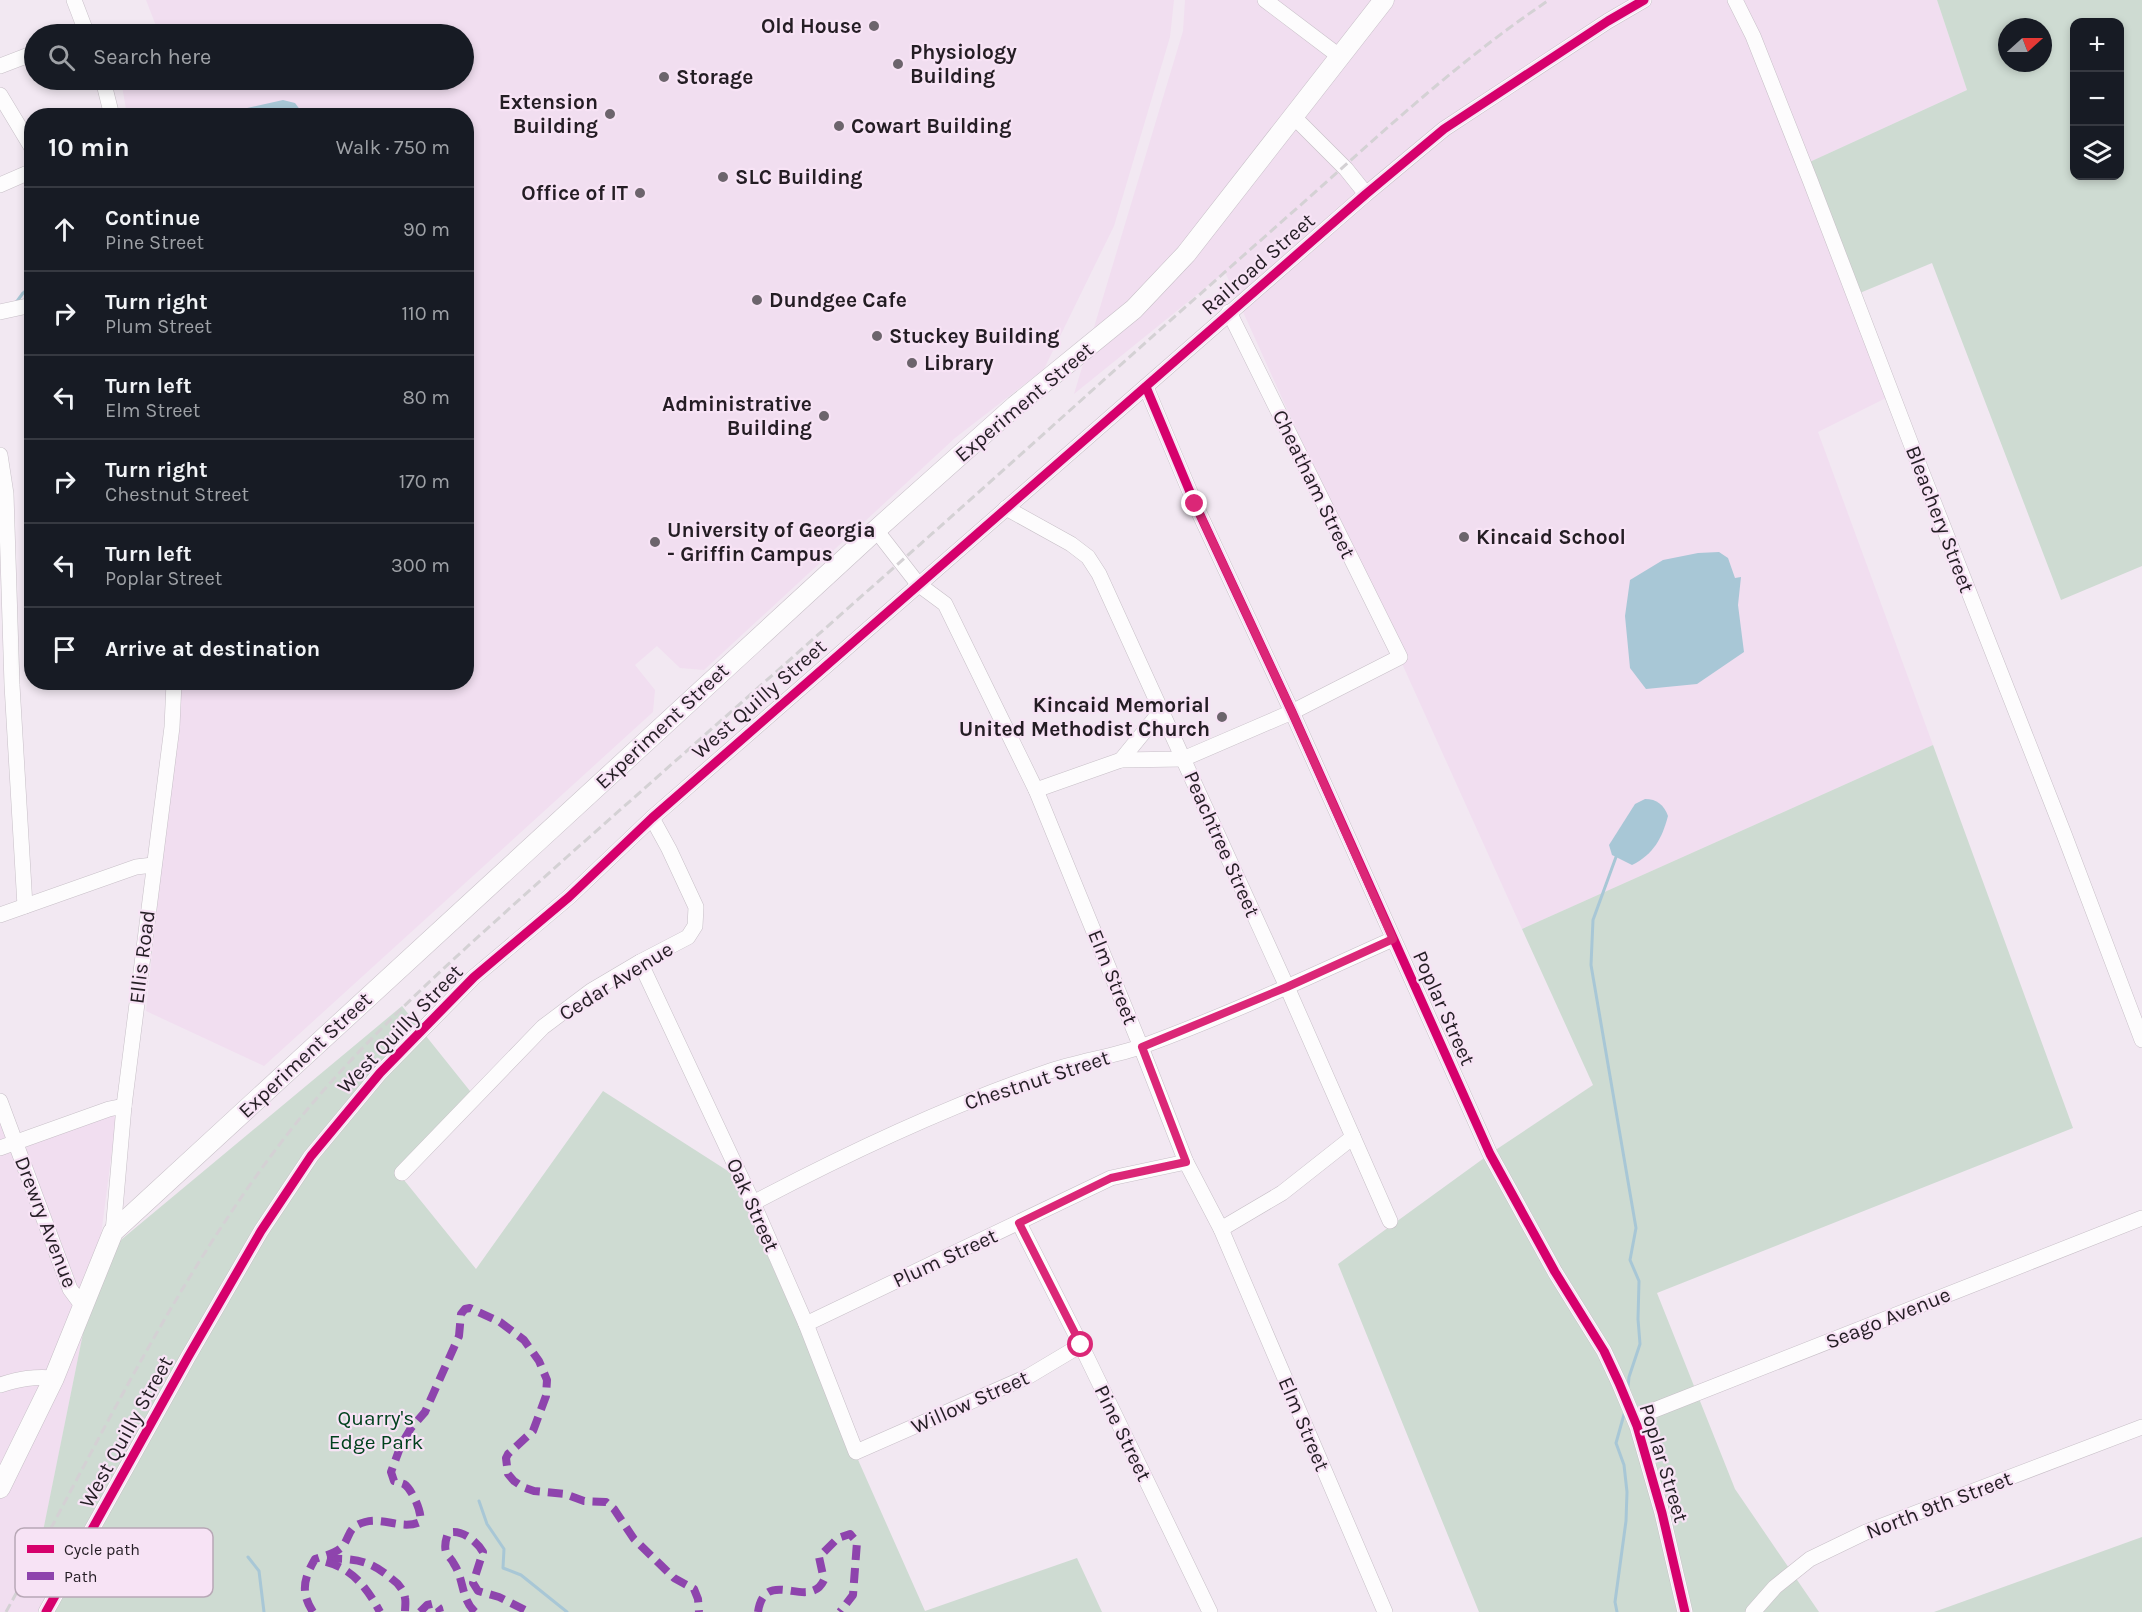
<!DOCTYPE html>
<meta charset="utf-8">
<style>
:root{--surface:#171b24;--page:#20242c;--text:#f1f3f6;--muted:#9ea1a6;--line:#363941}
body{margin:0;font-family:Karla,sans-serif;background:var(--page);color:var(--text)}
.controls{position:absolute;right:18px;top:18px;display:grid;overflow:hidden;border-radius:12px;box-shadow:0 3px 9px #0003}
.controls button{width:54px;height:54px;display:grid;place-items:center;padding:0;border:0;border-bottom:2px solid var(--line);background:var(--surface);color:var(--text);font:30px sans-serif}
.compass{position:absolute;left:1998px;top:18px;width:54px;height:54px;border-radius:50%;background:var(--surface);box-shadow:0 3px 9px #0003;rotate:69deg}
.stop{position:absolute;width:18px;height:18px;margin:-14px;border:4px solid #db2777;border-radius:50%;background:#fff}
.stop.end{background:#db2777;border-color:#fff;box-shadow:0 2px 6px #0008}
.list{margin:0;padding:0;list-style:none}
h2{display:flex;justify-content:space-between;align-items:center;height:78px;margin:0;padding:0 24px;font-size:26px}
h2 small{font-size:20px;font-weight:400;color:var(--muted)}
.list li{display:grid;grid-template-columns:39px 1fr auto;gap:18px;align-items:center;box-sizing:border-box;height:84px;padding:0 24px;border-top:2px solid var(--line)}
.list b{display:block;font-size:22px;white-space:nowrap}
.list p{margin:0;font-size:20px;white-space:nowrap;color:var(--muted)}
.list em{font-size:20px;font-style:normal;color:var(--muted)}
.icon{flex:none;width:33px;height:33px;fill:none;stroke:currentColor;stroke-width:2;stroke-linecap:round;stroke-linejoin:round}
.map{position:relative;flex:none;width:2142px;height:1612px;overflow:hidden}
.search{position:absolute;background:var(--surface);box-shadow:0 3px 9px #0003;left:24px;top:24px;width:450px;height:66px;display:flex;align-items:center;gap:15px;box-sizing:border-box;padding:0 21px;border-radius:33px;color:var(--muted);font-size:22px}
.panel{position:absolute;background:var(--surface);box-shadow:0 3px 9px #0003;left:24px;top:108px;width:450px;height:582px;border-radius:24px}
.map>svg:first-child{display:block}
</style>
<div class="map">
<svg width="2142" height="1612" viewBox="0 0 2142 1612">
<rect width="100%" height="100%" fill="#f2e8f2"/>
<g fill="#f1def0">
<polygon points="146,0 1174,0 1170,37 1114,226 1044,369 955,438 704,670 680,668 657,646 635,665 655,690 653,712 264,1066 146,1011 181,683 466,682 466,116 127,115 121,80 464,80 464,34 152,34 158,31"/>
<polygon points="1185,0 1937,0 1967,90 1803,165 1894,394 1818,432 1933,745 1522,929 1225,272 1074,394 1183,31"/>
<polygon points="118,1103 98,1259 40,1547 76,1560 47,1612 0,1612 0,1114 12,1144"/>
</g>
<g fill="#cedbd2" fill-rule="evenodd">
<path d="M1937 0H2142V566L2061 600 1932 263 1855 295 1803 165 1967 90ZM2074 22H2120V176H2074ZM2007 27H2043V63H2007Z"/>
<polygon points="1933,745 2073,1128 1657,1293 1735,1489 1819,1612 1479,1612 1338,1264 1491,1153 1593,1085 1522,929"/>
<polygon points="402,1006 474,1096 404,1180 476,1269 603,1091 731,1173 925,1611 1077,1558 1102,1612 47,1612 76,1560 40,1546 98,1259"/>
<polygon points="2142,1537 2142,1612 1934,1612"/>
</g>
<g fill="#a8c7d6">
<polygon points="283,100 295,103 304,115 216,115"/>
<polygon points="1719,552 1728,558 1735,578 1741,577 1738,605 1744,652 1697,684 1646,689 1630,668 1625,616 1630,580 1663,560 1698,553"/>
<path d="M1645 799C1657 799 1664 805 1668 816 1662 838 1654 854 1632 865L1612 855 1609 845 1635 804Z"/>
</g>
<g fill="none" stroke-linecap="round" stroke-linejoin="round">
<g stroke="#a8c7d6" stroke-width="3">
<polyline points="15,304 23,293 32,285"/>
<polyline points="1616,857 1593,920 1591,965 1636,1228 1630,1260 1639,1281 1638,1319 1640,1344 1629,1377 1628,1387"/>
<polyline points="479,1501 487,1524 504,1549 503,1568 521,1575 567,1612"/>
<polyline points="248,1557 259,1571 264,1612"/>
<polyline points="1617,1612 1615,1602 1626,1521 1627,1492 1624,1465 1616,1443 1625,1411"/>
</g>
<defs>
<g id="minor">
<polyline points="74,0 87,34"/>
<polyline points="1265,0 1339,56"/>
<polyline points="1735,0 1753,36 1810,180 1921,470 2064,834 2142,1040"/>
<polyline points="0,66 34,53"/>
<polyline points="103,80 112,116"/>
<polyline points="0,95 32,148"/>
<polyline points="1294,117 1346,169 1366,194"/>
<polyline points="0,185 32,171"/>
<polyline points="0,312 32,305"/>
<polyline points="1146,387 1195,504 1292,712 1490,1154 1555,1272 1604,1351 1619,1383 1637,1426 1662,1513 1685,1612"/>
<polyline points="0,455 6,494 12,685 25,906"/>
<polyline points="1006,508 1071,544 1088,557 1099,574 1287,987 1390,1221"/>
<polyline points="876,530 918,584 945,604 1036,790 1141,1047 1186,1162 1221,1229 1385,1612"/>
<polyline points="1121,760 1161,711"/>
<polyline points="1036,790 1121,760 1183,759 1292,712 1400,657 1229,312"/>
<polyline points="0,915 136,867 153,865"/>
<polyline points="640,962 753,1203 806,1324 856,1452 1029,1376 1081,1345"/>
<polyline points="0,1101 70,1289 84,1308"/>
<polyline points="0,1148 109,1109 124,1106"/>
<polyline points="402,1173 543,1027 591,991 640,962 688,937 695,926 696,907 669,849 652,818"/>
<path d="M753 1203C848 1153 945 1107 1047 1072 1078 1061 1112 1057 1143 1046 1228 1015 1311 976 1393 939"/>
<polyline points="1019,1223 1081,1345 1210,1612"/>
<polyline points="1221,1229 1282,1193 1353,1137"/>
<polyline points="113,1232 124,1106 172,727 174,682"/>
<polyline points="806,1324 1111,1178 1186,1162"/>
<path d="M0 1385C19 1379 34 1376 54 1378"/>
<polyline points="1634,1418 2142,1218"/>
<polyline points="46,1612 188,1357 261,1231 311,1156 380,1073 474,977 569,897 652,818 1366,194 1444,129 1608,21 1644,0"/>
<polyline points="1753,1612 1775,1587 1810,1559 1866,1532 2142,1427"/>
</g>
<polyline id="major" points="0,1488 54,1378 113,1232 876,530 1015,406 1134,309 1186,254 1384,0"/>
</defs>
<use href="#minor" stroke="#c7bfc7" stroke-width="16"/>
<use href="#major" stroke="#c7bfc7" stroke-width="21"/>
<use href="#minor" stroke="#fdfcfd" stroke-width="15"/>
<use href="#major" stroke="#fdfcfd" stroke-width="20"/>
<path stroke="#d4d1d4" stroke-width="3" stroke-dasharray="9 4.5" stroke-linecap="butt" d="M6 1612C98 1444 180 1267 301 1117 380 1021 476 939 568 856 681 756 794 656 907 556 1034 443 1160 329 1287 217 1372 142 1455 63 1549 0"/>
<g stroke="#8e44ad" stroke-width="8" stroke-dasharray="15 8" stroke-linecap="butt">
<path d="M327 1559C354 1558 370 1560 392 1579 398 1583 404 1590 405 1598 406 1602 405 1607 405 1612"/>
<path d="M326 1562C353 1569 367 1588 380 1612"/>
<path d="M313 1612C300 1592 304 1578 315 1559 323 1556 334 1554 341 1548 351 1538 346 1527 365 1522 384 1517 402 1530 420 1522 423 1514 412 1489 404 1484 401 1483 398 1482 394 1481L391 1472 401 1445 411 1428 425 1412 459 1336 461 1314 465 1309 470 1308 500 1322 524 1340 539 1361 547 1380 546 1396 533 1431 508 1454 506 1458 508 1474 514 1481 523 1487 534 1491 565 1494 584 1501 606 1502 614 1509 634 1539 674 1578 694 1589 698 1599 699 1612"/>
<polyline points="420,1612 427,1605 435,1603 439,1608 440,1612"/>
<path d="M475 1612C461 1599 464 1579 454 1564 452 1559 448 1557 446 1552 444 1545 446 1539 448 1533 460 1528 477 1541 483 1552L473 1583 478 1591 499 1597 529 1612"/>
<path d="M758 1612C765 1565 809 1612 824 1580L819 1557 838 1538 850 1534 857 1542 853 1595 840 1612"/>
</g>
<defs>
<g id="cycleway">
<polyline points="1146,387 1195,504 1292,712 1490,1154 1555,1272 1604,1351 1619,1383 1637,1426 1662,1513 1685,1612"/>
<polyline points="46,1612 188,1357 261,1231 311,1156 380,1073 474,977 569,897 652,818 1366,194 1444,129 1608,21 1644,0"/>
</g>
</defs>
<use href="#cycleway" stroke="#f7e3f5" stroke-width="13"/>
<use href="#cycleway" stroke="#d6006c" stroke-width="9"/>
</g>
<g fill="none" stroke-linecap="round" stroke-linejoin="round">
<polyline stroke="#db2777" stroke-width="8" points="1081,1345 1019,1223 1111,1178 1186,1162 1142,1047 1287,987 1393,939 1292,712 1195,504"/>
</g>
<g fill="#6c646c" stroke="#f7e3f5" stroke-width="2">
<circle cx="874" cy="26" r="6"/>
<circle cx="898" cy="64" r="6"/>
<circle cx="664" cy="77" r="6"/>
<circle cx="610" cy="114" r="6"/>
<circle cx="839" cy="126" r="6"/>
<circle cx="723" cy="177" r="6"/>
<circle cx="640" cy="193" r="6"/>
<circle cx="757" cy="300" r="6"/>
<circle cx="877" cy="336" r="6"/>
<circle cx="912" cy="363" r="6"/>
<circle cx="824" cy="416" r="6"/>
<circle cx="1464" cy="537" r="6"/>
<circle cx="655" cy="542" r="6"/>
<circle cx="1222" cy="717" r="6"/>
</g>
<g text-anchor="middle" dominant-baseline="central" stroke-width="4.5" stroke-linejoin="round" paint-order="stroke">
<g font-size="21" font-weight="bold" fill="#241d24" stroke="#f7e3f5" text-anchor="start">
<text x="862" y="26" text-anchor="end">Old House</text>
<text x="910" y="52">Physiology<tspan x="910" dy="24">Building</tspan></text>
<text x="676" y="77">Storage</text>
<text x="598" y="102" text-anchor="end">Extension<tspan x="598" dy="24">Building</tspan></text>
<text x="851" y="126">Cowart Building</text>
<text x="735" y="177">SLC Building</text>
<text x="628" y="193" text-anchor="end">Office of IT</text>
<text x="769" y="300">Dundgee Cafe</text>
<text x="889" y="336">Stuckey Building</text>
<text x="924" y="363">Library</text>
<text x="812" y="404" text-anchor="end">Administrative<tspan x="812" dy="24">Building</tspan></text>
<text x="667" y="530">University of Georgia<tspan x="667" dy="24">- Griffin Campus</tspan></text>
<text x="1476" y="537">Kincaid School</text>
<text x="1210" y="705" text-anchor="end">Kincaid Memorial<tspan x="1210" dy="24">United Methodist Church</tspan></text>
</g>
<g font-size="21" fill="#241d24" stroke="#f7e3f5">
<text transform="translate(1258 264) rotate(-41)">Railroad Street</text>
<text transform="translate(1024 402) rotate(-40)">Experiment Street</text>
<text transform="translate(1314 484) rotate(64)">Cheatham Street</text>
<text transform="translate(1940 519) rotate(69)">Bleachery Street</text>
<text transform="translate(759 699) rotate(-41)">West Quilly Street</text>
<text transform="translate(662 726) rotate(-43)">Experiment Street</text>
<text transform="translate(1222 844) rotate(66)">Peachtree Street</text>
<text transform="translate(142 957) rotate(-83)">Ellis Road</text>
<text transform="translate(1113 977) rotate(68)">Elm Street</text>
<text transform="translate(616 981) rotate(-32)">Cedar Avenue</text>
<text transform="translate(1444 1008) rotate(66)">Poplar Street</text>
<text transform="translate(400 1029) rotate(-46)">West Quilly Street</text>
<text transform="translate(305 1055) rotate(-43)">Experiment Street</text>
<text transform="translate(1037 1080) rotate(-18)">Chestnut Street</text>
<text transform="translate(753 1205) rotate(66)">Oak Street</text>
<text transform="translate(46 1222) rotate(69)">Drewry Avenue</text>
<text transform="translate(945 1258) rotate(-25)">Plum Street</text>
<text transform="translate(1888 1318) rotate(-22)">Seago Avenue</text>
<text transform="translate(970 1402) rotate(-24)">Willow Street</text>
<text transform="translate(1304 1424) rotate(67)">Elm Street</text>
<text transform="translate(126 1432) rotate(-61)">West Quilly Street</text>
<text transform="translate(1123 1433) rotate(64)">Pine Street</text>
<text transform="translate(1664 1463) rotate(73)">Poplar Street</text>
<text transform="translate(1939 1505) rotate(-21)">North 9th Street</text>
</g>
<g font-size="21" fill="#00411d" stroke="#f7e3f5">
<text x="376" y="1418">Quarry's<tspan x="376" dy="24">Edge Park</tspan></text>
</g>
</g>
<rect x="15" y="1528" width="198" height="69" rx="9" fill="#f7e3f5" stroke="#b8a8b6" stroke-width="1.5"/>
<rect x="27" y="1545" width="27" height="8" fill="#d6006c"/>
<rect x="27" y="1572" width="27" height="8" fill="#8e44ad"/>
<g font-size="16" fill="#241d24">
<text x="64" y="1555">Cycle path</text>
<text x="64" y="1582">Path</text>
</g>
</svg>
<div class="controls">
<button>+</button>
<button>−</button>
<button><svg class="icon" aria-label="layers" viewBox="0 0 24 24"><path d="M12 4l9 5-9 5-9-5zM3 14l9 5 9-5"/></svg></button>
</div>
<svg class="compass" viewBox="-18 -18 36 36"><path d="M0-13l5 13h-10z" fill="#e53935"/><path d="M0 13l5-13h-10z" fill="#9ea1a6"/></svg>
<div class="stop" style="left:1081px;top:1345px"></div>
<div class="stop end" style="left:1195px;top:504px"></div>
<div class="search"><svg class="icon" aria-label="search" viewBox="0 0 24 24"><circle cx="10" cy="10" r="6"/><path d="M15 15l6 6"/></svg>Search here</div>
<section class="panel">
<h2>10 min<small>Walk · 750 m</small></h2>
<ul class="list">
<li><svg class="icon" aria-label="ahead" viewBox="0 0 24 24"><path d="M12 20V5M6 11l6-6 6 6"/></svg><div><b>Continue</b><p>Pine Street</p></div><em>90 m</em></li>
<li><svg class="icon" aria-label="right" viewBox="0 0 24 24"><path d="M7 20v-9h11M14 6l5 5-5 5"/></svg><div><b>Turn right</b><p>Plum Street</p></div><em>110 m</em></li>
<li><svg class="icon" aria-label="left" viewBox="0 0 24 24"><path d="M17 20v-9H6M10 6l-5 5 5 5"/></svg><div><b>Turn left</b><p>Elm Street</p></div><em>80 m</em></li>
<li><svg class="icon" aria-label="right" viewBox="0 0 24 24"><path d="M7 20v-9h11M14 6l5 5-5 5"/></svg><div><b>Turn right</b><p>Chestnut Street</p></div><em>170 m</em></li>
<li><svg class="icon" aria-label="left" viewBox="0 0 24 24"><path d="M17 20v-9H6M10 6l-5 5 5 5"/></svg><div><b>Turn left</b><p>Poplar Street</p></div><em>300 m</em></li>
<li><svg class="icon" aria-label="arrive" viewBox="0 0 24 24"><path d="M6 21V4h12l-3 4 3 4H6"/></svg><div><b>Arrive at destination</b></div></li>
</ul>
</section>
</div>
